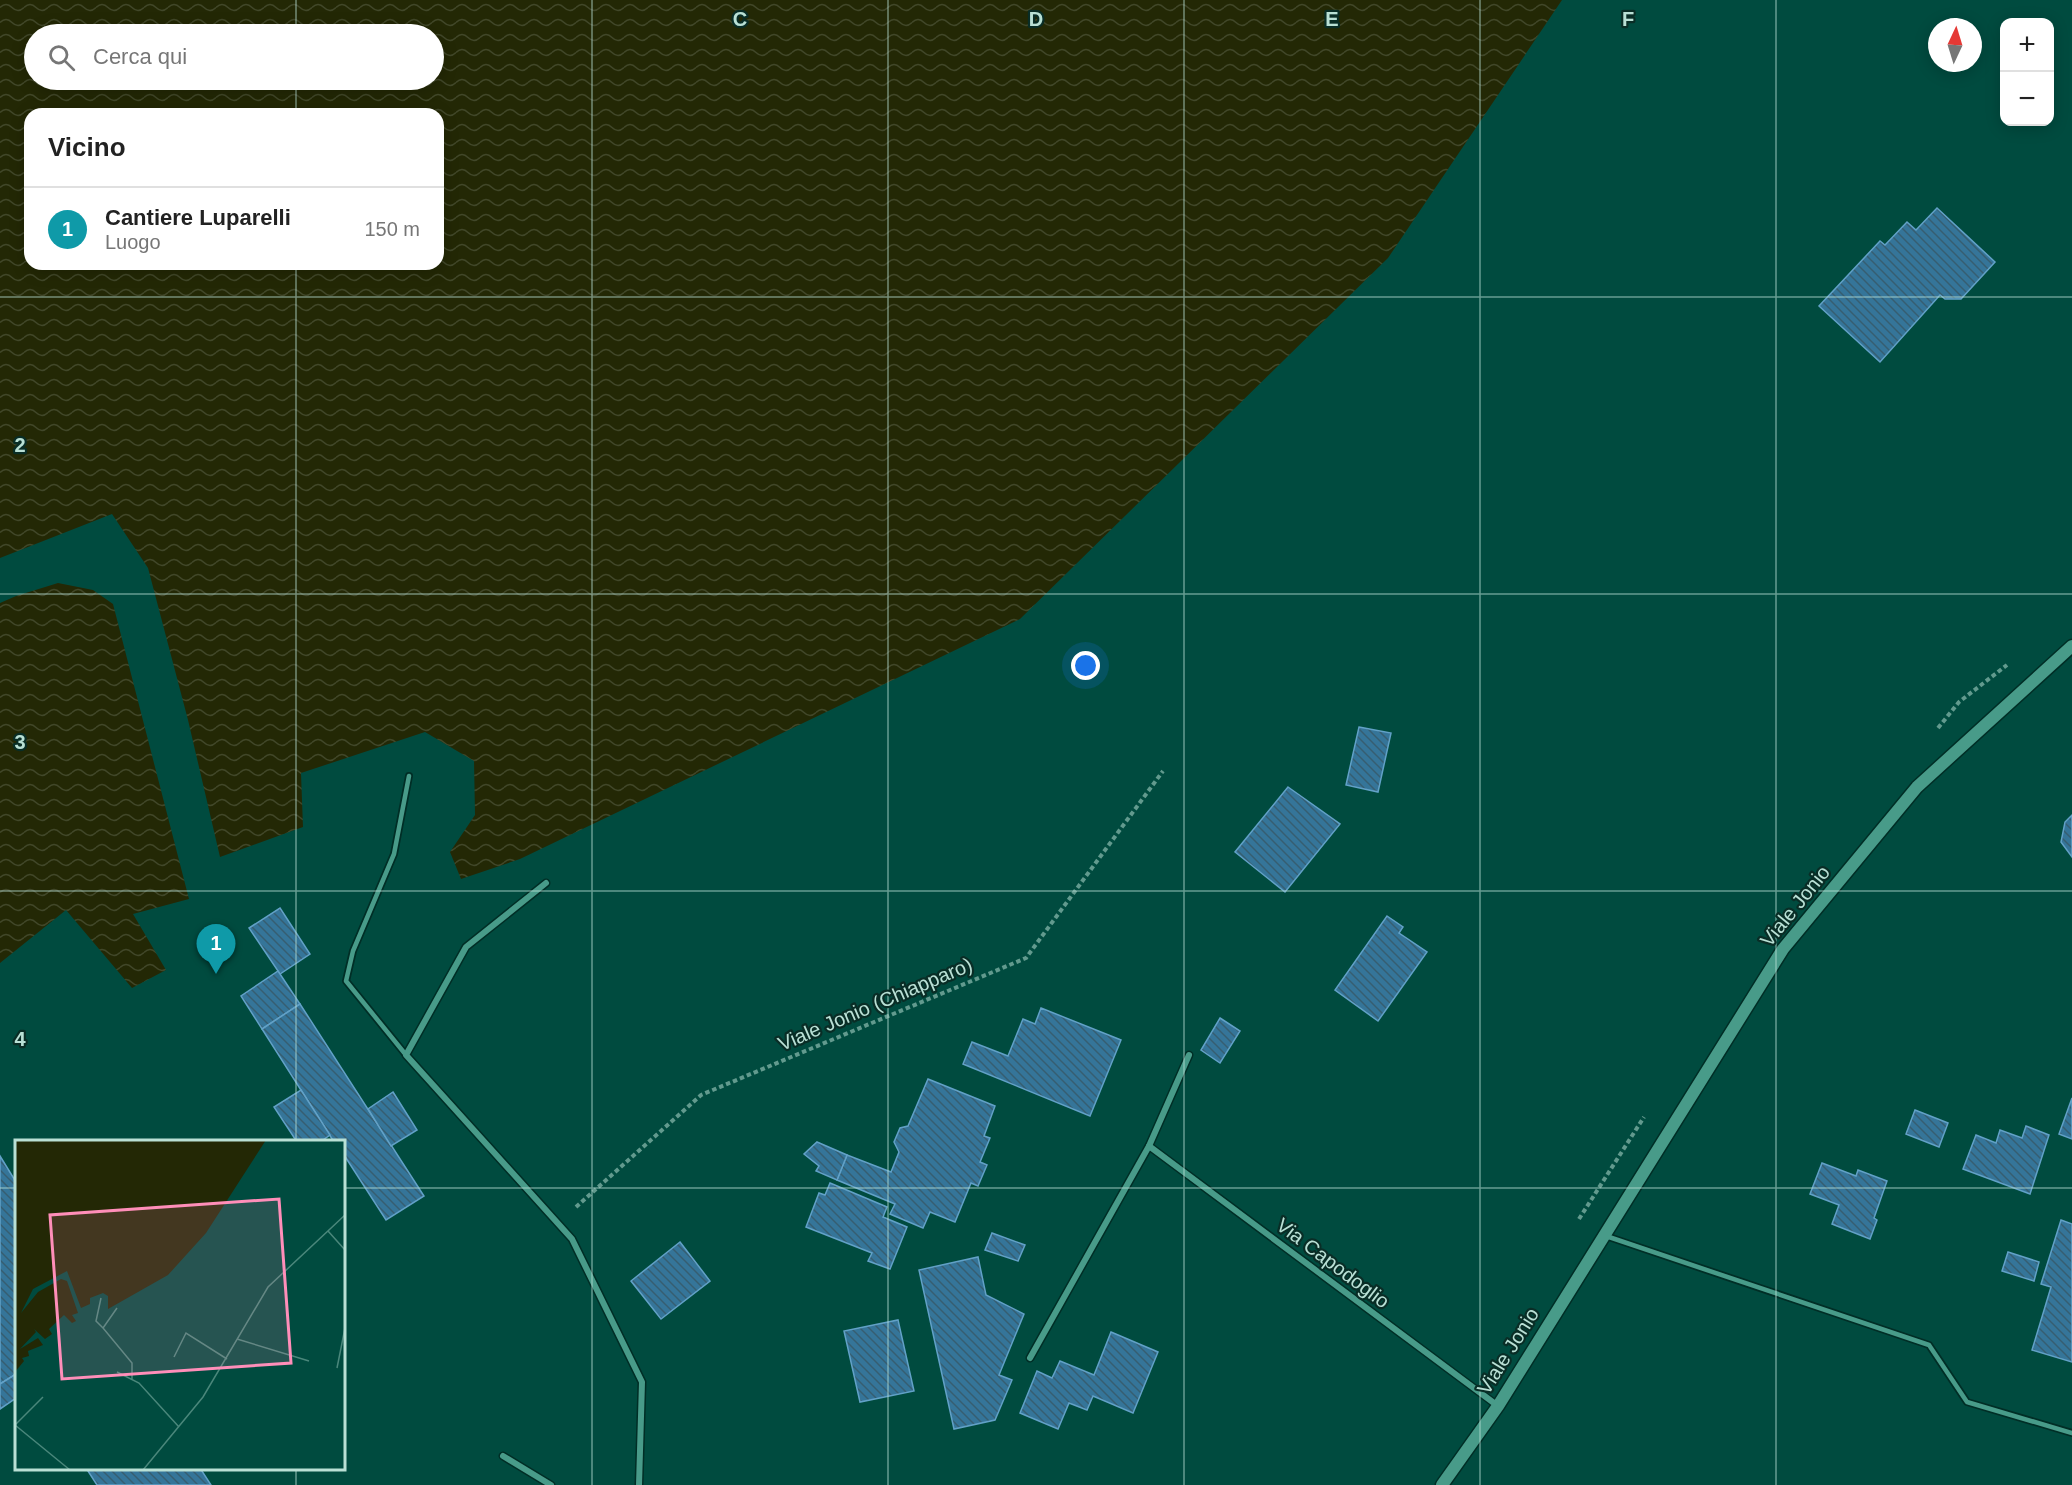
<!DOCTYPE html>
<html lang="it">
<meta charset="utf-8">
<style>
:root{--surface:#fff;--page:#f2f2f2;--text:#222;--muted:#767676;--line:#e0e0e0;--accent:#1a73e8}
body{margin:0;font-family:Helvetica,sans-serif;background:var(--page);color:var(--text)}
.controls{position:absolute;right:18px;top:18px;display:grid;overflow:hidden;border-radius:12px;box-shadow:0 3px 15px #0003}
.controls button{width:54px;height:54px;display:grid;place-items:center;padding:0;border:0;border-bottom:2px solid var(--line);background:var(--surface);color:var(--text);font:30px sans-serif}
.compass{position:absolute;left:1928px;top:18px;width:54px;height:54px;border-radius:50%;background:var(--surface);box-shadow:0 3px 15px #0003;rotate:4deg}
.you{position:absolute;left:1086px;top:666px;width:21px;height:21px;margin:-15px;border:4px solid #fff;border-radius:50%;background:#1a73e8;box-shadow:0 0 0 9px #1a73e833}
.badge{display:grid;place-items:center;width:39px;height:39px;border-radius:50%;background:var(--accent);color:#fff;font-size:20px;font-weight:700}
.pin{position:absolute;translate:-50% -50px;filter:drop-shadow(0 2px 3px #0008)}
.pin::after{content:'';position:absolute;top:32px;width:21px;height:18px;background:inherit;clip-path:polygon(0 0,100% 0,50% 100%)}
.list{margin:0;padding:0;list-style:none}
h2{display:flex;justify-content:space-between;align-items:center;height:78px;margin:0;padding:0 24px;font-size:26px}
h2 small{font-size:20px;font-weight:400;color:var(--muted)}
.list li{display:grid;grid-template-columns:39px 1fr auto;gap:18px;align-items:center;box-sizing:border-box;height:84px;padding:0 24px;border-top:2px solid var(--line)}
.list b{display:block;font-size:22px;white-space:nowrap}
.list p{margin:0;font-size:20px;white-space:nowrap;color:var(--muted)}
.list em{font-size:20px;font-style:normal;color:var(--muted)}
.icon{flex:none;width:33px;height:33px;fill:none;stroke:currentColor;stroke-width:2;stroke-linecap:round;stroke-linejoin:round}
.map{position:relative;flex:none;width:2072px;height:1485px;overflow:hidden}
.search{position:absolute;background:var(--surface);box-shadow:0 3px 15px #0003;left:24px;top:24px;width:420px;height:66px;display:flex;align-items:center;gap:15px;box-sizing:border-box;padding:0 21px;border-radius:33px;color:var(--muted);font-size:22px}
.panel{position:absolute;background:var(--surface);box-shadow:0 3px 15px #0003;left:24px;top:108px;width:420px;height:162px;border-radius:18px}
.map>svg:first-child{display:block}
</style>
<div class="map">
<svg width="2072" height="1485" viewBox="0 0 2072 1485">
<defs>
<pattern id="water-waves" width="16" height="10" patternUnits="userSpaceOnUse" patternTransform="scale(1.5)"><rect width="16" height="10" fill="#232805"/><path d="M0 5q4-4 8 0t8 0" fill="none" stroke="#414729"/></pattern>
<pattern id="building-back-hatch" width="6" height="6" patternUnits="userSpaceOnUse" patternTransform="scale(1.5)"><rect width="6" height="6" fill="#357599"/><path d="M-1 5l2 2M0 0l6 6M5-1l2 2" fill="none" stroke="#365e71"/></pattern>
</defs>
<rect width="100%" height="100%" fill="#004b3f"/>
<g fill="url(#water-waves)" fill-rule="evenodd">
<path d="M0 0H1562L1388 258 1020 619 520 859 461 879 450 852 475 815 474 761 425 732 301 773 303 827 220 857 188 720 148 568 112 514 0 558ZM34 34H434V80H34ZM30 114H438V264H30Z"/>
<polygon points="58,583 93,590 113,604 189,899 133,914 166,970 132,988 66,910 0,963 0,603 16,596"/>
</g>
<g fill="url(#building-back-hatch)" stroke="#62a1c7" stroke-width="1.5">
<polygon points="1937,208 1995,262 1961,299 1945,299 1940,295 1880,362 1819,306 1880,241 1885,245 1907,222 1916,230"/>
<polygon points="1359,727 1391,733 1378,792 1346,785"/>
<polygon points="1288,787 1340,824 1285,892 1235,852"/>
<polygon points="2072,815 2072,857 2061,842 2065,822"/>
<polygon points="280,908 310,954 280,974 249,928"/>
<polygon points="1387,916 1403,927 1399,933 1427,952 1378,1021 1335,990"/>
<polygon points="278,971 300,1004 262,1029 241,996"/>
<polygon points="300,1004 424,1196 386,1220 344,1155 344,1142 334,1142 262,1029"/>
<polygon points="1041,1008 1121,1040 1090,1116 963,1064 972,1042 1008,1056 1023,1019 1035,1024"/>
<polygon points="1220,1018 1240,1031 1220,1063 1201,1050"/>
<polygon points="928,1079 995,1106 984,1136 990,1138 980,1162 987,1165 978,1186 971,1183 955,1222 930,1212 923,1228 890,1214 895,1204 837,1180 847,1155 891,1172 899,1152 894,1142 900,1128 908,1126"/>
<polygon points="301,1090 330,1135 320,1142 297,1142 274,1107"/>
<polygon points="393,1092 417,1130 391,1146 368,1109"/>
<polygon points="2072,1098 2072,1139 2059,1134"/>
<polygon points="1915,1110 1948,1123 1939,1147 1906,1134"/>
<polygon points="2026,1126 2049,1135 2030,1194 1963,1169 1976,1135 1996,1143 2000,1130 2022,1138"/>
<polygon points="817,1142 847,1155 837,1180 816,1171 819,1166 804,1154"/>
<polygon points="0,1156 16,1182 16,1374 0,1384"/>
<polygon points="1822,1163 1856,1176 1858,1170 1887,1181 1874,1218 1877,1220 1870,1239 1832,1224 1839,1205 1810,1194"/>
<polygon points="830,1183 887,1207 883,1217 907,1227 890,1269 868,1261 872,1253 806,1227 819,1193 825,1195"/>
<polygon points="2061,1220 2072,1224 2072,1362 2032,1350 2051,1287 2041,1284"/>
<polygon points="992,1233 1025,1245 1018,1261 985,1250"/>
<polygon points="680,1242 710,1281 661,1319 631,1281"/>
<polygon points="2008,1252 2039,1262 2034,1281 2002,1271"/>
<polygon points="978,1257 986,1295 1024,1314 999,1375 1012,1380 995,1420 954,1429 919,1270"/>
<polygon points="898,1320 914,1391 860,1402 844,1331"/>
<polygon points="1111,1332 1158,1352 1133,1413 1093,1396 1087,1410 1069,1403 1058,1429 1020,1413 1037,1371 1052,1378 1060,1361 1094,1375"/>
<polygon points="16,1374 16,1398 0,1409 0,1384"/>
<polygon points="86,1468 200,1468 211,1485 97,1485"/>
</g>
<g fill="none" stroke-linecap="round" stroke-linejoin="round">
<defs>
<g id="lane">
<polyline points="406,1055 346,981 353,951 394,854 409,776"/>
<polyline points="1606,1236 1929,1345 1967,1402 2072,1433"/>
</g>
<g id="street">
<polyline points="546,883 466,947 406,1055 572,1239 642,1382 639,1485"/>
<polyline points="1149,1146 1189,1055"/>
<polyline points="1030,1358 1149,1146 1498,1406"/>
<polyline points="503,1456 551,1485"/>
</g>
<polyline id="secondary" points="1442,1485 1498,1406 1783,949 1917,787 2072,646"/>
</defs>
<use href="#lane" stroke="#002e26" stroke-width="8"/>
<use href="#street" stroke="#002e26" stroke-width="9"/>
<use href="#secondary" stroke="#002e26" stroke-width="15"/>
<g stroke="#629a8e" stroke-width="4" stroke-dasharray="4.5 3" stroke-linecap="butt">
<polyline points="1938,728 1959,702 2007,665"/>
<polyline points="576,1207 701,1095 1026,958 1163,771"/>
<polyline points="1579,1219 1644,1117"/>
</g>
<use href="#lane" stroke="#489b89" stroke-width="4.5"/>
<use href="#street" stroke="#489b89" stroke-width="6"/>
<use href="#secondary" stroke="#489b89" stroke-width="12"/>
</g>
<path fill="none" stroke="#b9e0d5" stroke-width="1.5" stroke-opacity="0.55" d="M296 0V34M592 0V1485M888 0V1485M1184 0V1485M1480 0V1485M1776 0V1485M296 80V114M296 264V1142M0 297H2072M0 594H2072M0 891H2072M0 1188H16M344 1188H2072M296 1468V1485"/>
<g text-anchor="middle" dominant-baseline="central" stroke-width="4.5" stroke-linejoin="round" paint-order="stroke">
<g font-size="20" fill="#b9e0d5" stroke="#092d26">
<text transform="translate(1795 906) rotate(-51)">Viale Jonio</text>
<text transform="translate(875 1004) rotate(-23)">Viale Jonio (Chiapparo)</text>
<text transform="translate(1333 1263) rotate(37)">Via Capodoglio</text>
<text transform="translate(1508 1351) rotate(-58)">Viale Jonio</text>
</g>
</g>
<g transform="translate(15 1140)">
<rect width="330" height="330" fill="#004b3f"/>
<path d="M0 0H251L191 93 153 135 93 169V156L88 153 75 158V164L66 168 52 131 18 149 6 173 23 152 46 139 52 141 63 173 57 175 61 181 57 183 49 175 34 189 37 194 30 199 19 189 21 192 5 209 23 198 28 205 13 211 14 216 7 218 9 221 0 232Z" fill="#232805"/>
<path fill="none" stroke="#4a877b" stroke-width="1.5" d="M313 91 330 110M86 158 81 181 88 188M102 168 88 188 117 223V240M222 199 294 221M159 217 171 193 212 219M322 228 330 188M102 232 124 243 164 287M0 285 55 330M0 285 28 257M128 330 188 257 253 147 330 75"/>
<path fill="#ff8eb9" fill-opacity="0.15" stroke="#ff8eb9" stroke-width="3" d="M264 59 276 223 47 239 35 75Z"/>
<rect width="330" height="330" fill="none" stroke="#b9e0d5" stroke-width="3"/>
</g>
<g font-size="20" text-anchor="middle" font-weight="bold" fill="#b9e0d5" stroke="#092d26" stroke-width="4.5" stroke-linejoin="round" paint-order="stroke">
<text x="740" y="26">C</text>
<text x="1036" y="26">D</text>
<text x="1332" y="26">E</text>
<text x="1628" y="26">F</text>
<text x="20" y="452">2</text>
<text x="20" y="749">3</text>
<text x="20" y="1046">4</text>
</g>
</svg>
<div class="controls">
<button>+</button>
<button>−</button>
</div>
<svg class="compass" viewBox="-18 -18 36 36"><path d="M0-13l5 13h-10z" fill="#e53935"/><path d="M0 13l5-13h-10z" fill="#767676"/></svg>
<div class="you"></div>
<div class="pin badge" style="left:216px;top:974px;background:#0f9aa8">1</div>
<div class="search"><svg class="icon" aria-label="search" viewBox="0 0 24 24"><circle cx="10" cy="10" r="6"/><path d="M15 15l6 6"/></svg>Cerca qui</div>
<section class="panel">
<h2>Vicino<small></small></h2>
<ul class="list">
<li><span class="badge" style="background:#0f9aa8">1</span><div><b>Cantiere Luparelli</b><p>Luogo</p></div><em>150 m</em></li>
</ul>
</section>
</div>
